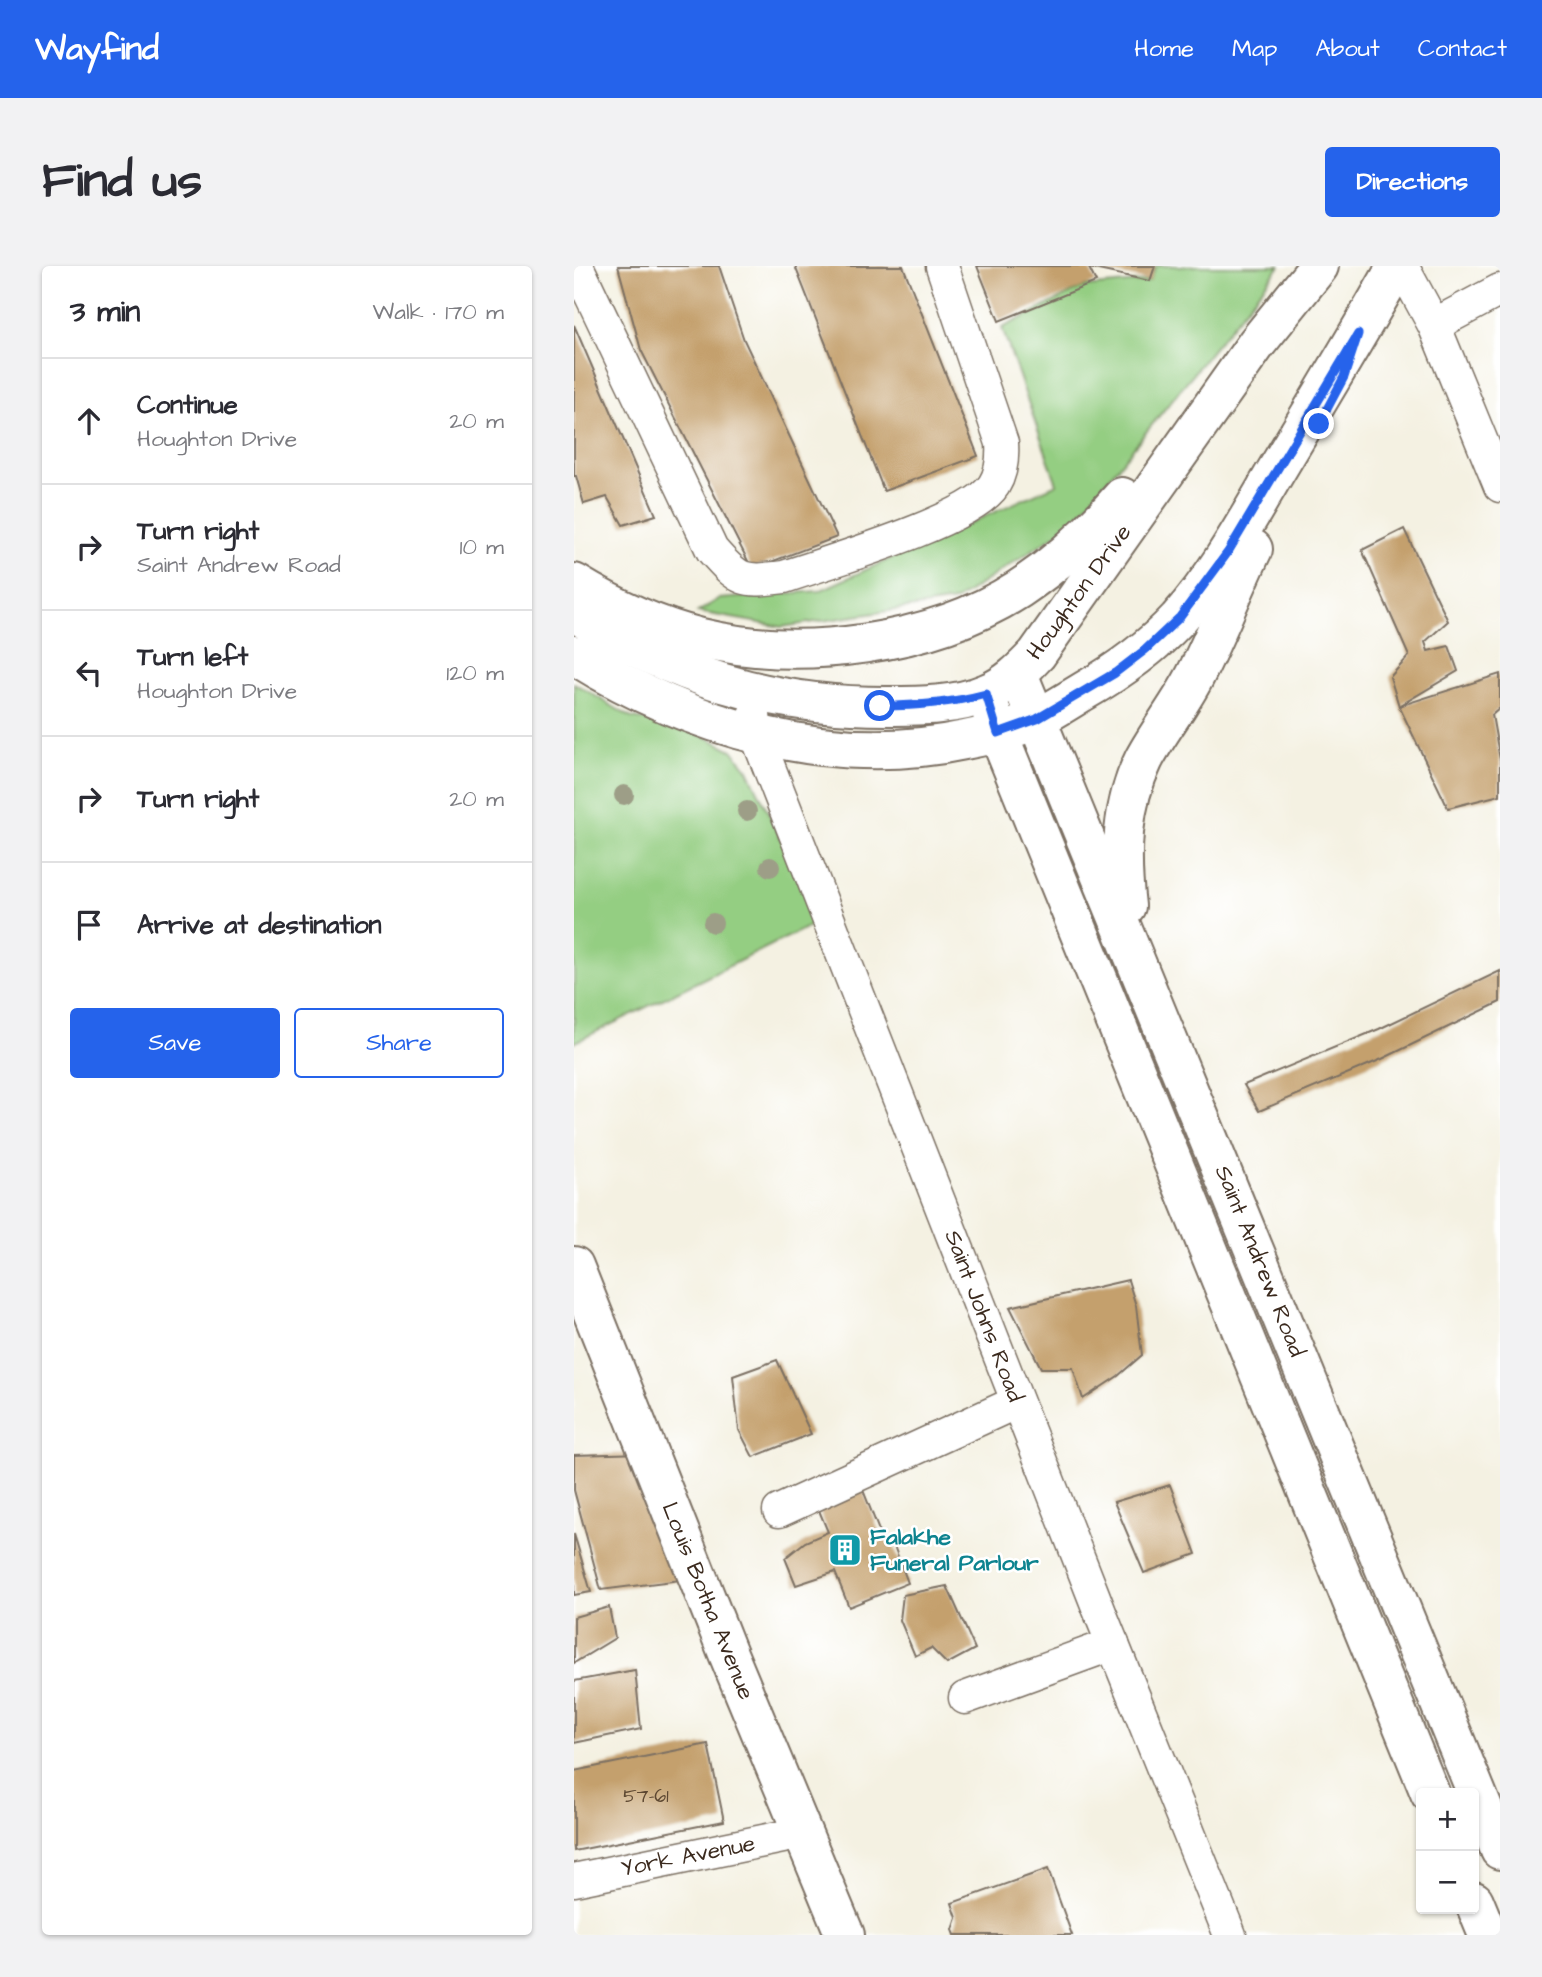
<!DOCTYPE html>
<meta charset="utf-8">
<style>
:root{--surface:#fff;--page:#f2f2f3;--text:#2b2b33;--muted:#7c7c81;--line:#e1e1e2;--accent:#2563eb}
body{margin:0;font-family:"Architects Daughter",sans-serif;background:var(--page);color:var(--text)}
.controls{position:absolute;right:21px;bottom:21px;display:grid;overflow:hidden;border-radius:7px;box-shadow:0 2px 5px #0004}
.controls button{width:63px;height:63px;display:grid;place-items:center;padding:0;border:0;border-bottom:2px solid var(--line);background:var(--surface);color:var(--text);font:35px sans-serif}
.stop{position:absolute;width:21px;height:21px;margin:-16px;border:5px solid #2563eb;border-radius:50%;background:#fff}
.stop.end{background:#2563eb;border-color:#fff;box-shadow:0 2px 7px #0008}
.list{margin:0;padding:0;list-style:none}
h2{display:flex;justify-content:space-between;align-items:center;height:91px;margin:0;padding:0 28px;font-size:30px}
h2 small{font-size:23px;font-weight:400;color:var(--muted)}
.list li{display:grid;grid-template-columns:46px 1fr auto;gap:21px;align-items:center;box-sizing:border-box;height:126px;padding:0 28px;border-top:2px solid var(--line)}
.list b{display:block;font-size:26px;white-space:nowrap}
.list p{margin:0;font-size:23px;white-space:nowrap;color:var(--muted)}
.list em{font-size:23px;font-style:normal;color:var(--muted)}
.actions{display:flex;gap:14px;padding:21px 28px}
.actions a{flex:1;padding:16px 0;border:2px solid var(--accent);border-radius:7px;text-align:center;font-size:24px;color:var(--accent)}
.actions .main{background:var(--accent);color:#fff}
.icon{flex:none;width:38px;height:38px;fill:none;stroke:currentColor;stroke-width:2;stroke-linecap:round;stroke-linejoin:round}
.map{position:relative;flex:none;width:926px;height:1669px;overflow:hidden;border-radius:7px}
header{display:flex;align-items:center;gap:42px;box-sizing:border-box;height:98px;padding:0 35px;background:var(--accent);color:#fff}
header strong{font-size:33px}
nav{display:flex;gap:38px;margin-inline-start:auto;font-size:24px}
.intro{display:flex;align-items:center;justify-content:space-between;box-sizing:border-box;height:168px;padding:0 42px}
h1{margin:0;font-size:49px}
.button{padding:18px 32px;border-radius:7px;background:var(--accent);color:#fff;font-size:24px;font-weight:700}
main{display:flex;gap:42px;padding:0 42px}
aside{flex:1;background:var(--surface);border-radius:7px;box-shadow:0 2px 5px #0004}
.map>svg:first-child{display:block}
</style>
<header>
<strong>Wayfind</strong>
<nav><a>Home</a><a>Map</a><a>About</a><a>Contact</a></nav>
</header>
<div class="intro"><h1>Find us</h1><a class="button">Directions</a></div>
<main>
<aside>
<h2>3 min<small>Walk · 170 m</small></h2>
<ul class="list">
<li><svg class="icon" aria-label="ahead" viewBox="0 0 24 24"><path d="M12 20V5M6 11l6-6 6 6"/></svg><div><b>Continue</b><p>Houghton Drive</p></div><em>20 m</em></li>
<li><svg class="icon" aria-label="right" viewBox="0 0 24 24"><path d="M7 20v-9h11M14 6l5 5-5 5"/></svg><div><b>Turn right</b><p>Saint Andrew Road</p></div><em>10 m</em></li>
<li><svg class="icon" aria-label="left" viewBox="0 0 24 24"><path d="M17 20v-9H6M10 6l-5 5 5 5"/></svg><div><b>Turn left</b><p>Houghton Drive</p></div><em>120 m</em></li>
<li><svg class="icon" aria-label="right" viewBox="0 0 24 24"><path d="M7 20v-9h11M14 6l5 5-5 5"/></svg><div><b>Turn right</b></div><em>20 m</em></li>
<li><svg class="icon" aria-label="arrive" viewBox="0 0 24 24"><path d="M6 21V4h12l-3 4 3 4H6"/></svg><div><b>Arrive at destination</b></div></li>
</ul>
<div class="actions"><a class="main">Save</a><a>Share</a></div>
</aside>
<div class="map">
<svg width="926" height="1669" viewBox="0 0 926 1669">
<rect width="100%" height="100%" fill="#fff"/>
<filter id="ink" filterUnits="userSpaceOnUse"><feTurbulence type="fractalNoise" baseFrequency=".0143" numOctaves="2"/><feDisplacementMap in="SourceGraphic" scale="14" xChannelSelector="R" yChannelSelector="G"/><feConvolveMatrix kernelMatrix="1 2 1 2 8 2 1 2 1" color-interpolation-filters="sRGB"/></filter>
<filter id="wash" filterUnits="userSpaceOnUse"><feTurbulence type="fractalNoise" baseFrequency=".00686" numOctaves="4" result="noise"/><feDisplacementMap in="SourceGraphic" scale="28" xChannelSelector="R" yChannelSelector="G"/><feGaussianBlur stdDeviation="1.57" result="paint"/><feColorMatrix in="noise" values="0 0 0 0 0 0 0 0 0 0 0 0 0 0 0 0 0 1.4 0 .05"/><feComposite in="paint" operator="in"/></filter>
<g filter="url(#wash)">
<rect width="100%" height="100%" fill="#f4f1e2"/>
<g fill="#94ce82" stroke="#687c50" stroke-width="2">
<polygon points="582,0 706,0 498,258 381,335 208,361 124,346 145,333 245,325 483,218 428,62 509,21 575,15"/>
<polygon points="0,417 58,452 108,459 158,484 174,504 246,655 0,777"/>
</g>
<g id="blocks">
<g fill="#c4a06d">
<polygon points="44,0 145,0 170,74 263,271 178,303 67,84"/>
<polygon points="221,0 329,0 404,190 310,225"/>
<polygon points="403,0 514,0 522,16 425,55"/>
<polygon points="516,0 581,0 576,15 515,2"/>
<polygon points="0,59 82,249 49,259 33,231 10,238 2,210 0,210"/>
<polygon points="830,263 874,355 851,376 854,385 875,380 884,405 825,440 816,411 835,390 788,284"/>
<polygon points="926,408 926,442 918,449 926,494 926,529 874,542 825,440"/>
<polygon points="926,705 926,736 808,793 685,845 670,819 805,763"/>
<polygon points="554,1014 562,1040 568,1089 544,1110 509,1133 499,1102 467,1102 436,1041"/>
<polygon points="203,1094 237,1168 179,1191 165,1164 159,1110"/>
<polygon points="70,1187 115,1313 27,1324 0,1224 0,1189"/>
<polygon points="596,1219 622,1288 570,1307 540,1236"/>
<polygon points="289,1224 309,1275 317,1272 334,1317 275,1341 261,1306 222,1319 211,1292 231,1276 254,1266 244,1242"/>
<polygon points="0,1268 17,1326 0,1329"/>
<polygon points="373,1320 401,1383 373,1398 357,1382 341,1390 326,1354 329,1329"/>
<polygon points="35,1341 41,1372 0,1397 0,1351"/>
<polygon points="61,1404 67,1463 0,1477 0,1415"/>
<polygon points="134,1478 150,1555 0,1585 0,1505"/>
<polygon points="474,1603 498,1669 381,1669 379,1664 383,1652 378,1637"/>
</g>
</g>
</g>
<g filter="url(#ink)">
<use href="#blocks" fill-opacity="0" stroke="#7c7063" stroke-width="2"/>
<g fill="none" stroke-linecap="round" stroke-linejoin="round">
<defs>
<g id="minor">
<path d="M3 0 138 284C166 316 169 316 210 311 254 296 399 254 420 219 428 206 429 192 428 177L368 0"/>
<polyline points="828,0 860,59 926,220"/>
<polyline points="860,59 926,24"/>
<polyline points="180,449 182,468 529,1354 656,1669"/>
<polyline points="205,1245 443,1136"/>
<polyline points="391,1432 539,1378"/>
<polyline points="0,1614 228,1567"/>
</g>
<g id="major">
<path d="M0 317C39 341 82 361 127 372 227 396 358 379 445 323 484 297 518 266 548 231"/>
<path d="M0 346C98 410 196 440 312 440 345 440 383 440 413 427 433 419 448 404 463 388L683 77 745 0"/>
<path d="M0 389C115 461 256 503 391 474 416 469 441 464 464 452 480 444 495 434 510 425 545 405 576 383 604 353 644 308 672 256 702 205 743 137 784 69 823 0"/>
<polyline points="444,408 926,1584"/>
<polyline points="412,428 424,467 856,1527"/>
<path d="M552 640C546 590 547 539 570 493 585 465 606 439 621 410 642 369 659 325 679 283"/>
<polyline points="0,1000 155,1390 271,1669"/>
<polyline points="900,1635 914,1669"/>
</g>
</defs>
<use href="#minor" stroke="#7c7063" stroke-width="35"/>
<use href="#major" stroke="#7c7063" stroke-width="42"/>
<use href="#minor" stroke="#fff" stroke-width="32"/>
<use href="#major" stroke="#fff" stroke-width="38"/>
</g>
<g fill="#9d9e87">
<circle cx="50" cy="529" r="10"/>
<circle cx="173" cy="545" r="10"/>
<circle cx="196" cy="601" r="10"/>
<circle cx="139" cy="657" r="10"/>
</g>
</g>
<g fill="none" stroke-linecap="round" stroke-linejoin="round" filter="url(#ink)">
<path stroke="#2563eb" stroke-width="9" d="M306 440C342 440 378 437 412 428L424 467 463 453 541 407 571 384 606 351 654 286 784 68 770 111 745 158"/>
</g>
<defs>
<symbol id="building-square" viewBox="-11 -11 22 22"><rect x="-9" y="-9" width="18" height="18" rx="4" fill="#0f9aa8" stroke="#fff"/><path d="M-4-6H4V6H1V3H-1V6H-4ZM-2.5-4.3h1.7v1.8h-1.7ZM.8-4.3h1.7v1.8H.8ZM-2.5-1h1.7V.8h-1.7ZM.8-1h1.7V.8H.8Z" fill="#fff"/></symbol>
</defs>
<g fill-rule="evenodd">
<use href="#building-square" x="252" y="1265" width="38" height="38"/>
</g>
<g text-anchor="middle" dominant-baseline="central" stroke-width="5" stroke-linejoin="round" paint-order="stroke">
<g font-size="19" fill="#5d4832">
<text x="72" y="1530">57-61</text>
</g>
<g font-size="23" fill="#3b2a1e" stroke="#fff">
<text transform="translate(505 326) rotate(-54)">Houghton Drive</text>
<text transform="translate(686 995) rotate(68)">Saint Andrew Road</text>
<text transform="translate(410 1050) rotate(69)">Saint Johns Road</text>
<text transform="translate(134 1335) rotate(68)">Louis Botha Avenue</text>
<text transform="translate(114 1590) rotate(-11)">York Avenue</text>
</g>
<g font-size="23" font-weight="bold" fill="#0d838f" stroke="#fff" text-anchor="start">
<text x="296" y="1271">Falakhe<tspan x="296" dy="26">Funeral Parlour</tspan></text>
</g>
</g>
</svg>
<div class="controls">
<button>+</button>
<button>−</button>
</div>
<div class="stop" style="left:306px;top:440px"></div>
<div class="stop end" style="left:745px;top:158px"></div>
</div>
</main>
